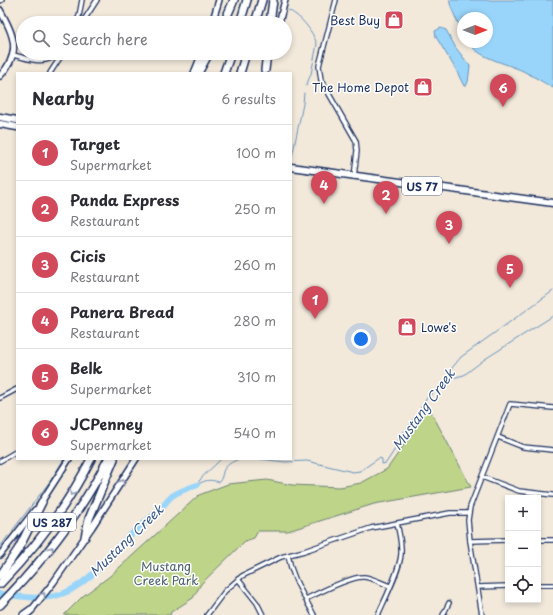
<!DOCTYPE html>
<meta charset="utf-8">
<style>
:root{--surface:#fff;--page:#f2f2f3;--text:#2b2b33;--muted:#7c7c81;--line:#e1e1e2;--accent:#d1495b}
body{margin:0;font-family:"Playpen Sans",sans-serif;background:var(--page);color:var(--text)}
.controls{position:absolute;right:12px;bottom:12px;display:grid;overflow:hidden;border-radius:0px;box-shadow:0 2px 6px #0003}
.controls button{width:36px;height:36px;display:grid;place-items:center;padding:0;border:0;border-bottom:1px solid var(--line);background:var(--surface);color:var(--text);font:20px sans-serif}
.compass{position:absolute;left:457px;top:12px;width:36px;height:36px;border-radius:50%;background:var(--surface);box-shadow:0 2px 6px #0003;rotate:90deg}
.you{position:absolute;left:361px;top:339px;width:14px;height:14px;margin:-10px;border:3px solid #fff;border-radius:50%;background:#1a73e8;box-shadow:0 0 0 6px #1a73e833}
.badge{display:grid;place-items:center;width:26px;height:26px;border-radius:50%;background:var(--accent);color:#fff;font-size:13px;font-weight:700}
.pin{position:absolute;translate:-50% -33px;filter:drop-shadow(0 1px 2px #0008)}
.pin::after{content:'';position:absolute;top:21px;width:14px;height:12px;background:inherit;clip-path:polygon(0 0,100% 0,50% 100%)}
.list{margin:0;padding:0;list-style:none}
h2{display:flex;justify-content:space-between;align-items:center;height:52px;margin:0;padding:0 16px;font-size:17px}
h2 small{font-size:13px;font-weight:400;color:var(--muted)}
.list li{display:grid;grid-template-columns:26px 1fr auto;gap:12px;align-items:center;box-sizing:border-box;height:56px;padding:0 16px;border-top:1px solid var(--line)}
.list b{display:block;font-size:15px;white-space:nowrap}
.list p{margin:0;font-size:13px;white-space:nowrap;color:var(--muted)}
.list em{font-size:13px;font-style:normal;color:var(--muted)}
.icon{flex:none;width:22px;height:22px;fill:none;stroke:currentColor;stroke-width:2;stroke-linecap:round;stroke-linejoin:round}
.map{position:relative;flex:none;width:553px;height:615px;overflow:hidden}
.search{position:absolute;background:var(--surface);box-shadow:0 2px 6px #0003;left:16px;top:16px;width:276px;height:44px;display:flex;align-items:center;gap:10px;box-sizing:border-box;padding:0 14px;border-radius:22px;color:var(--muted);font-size:15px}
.panel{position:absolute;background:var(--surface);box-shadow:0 2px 6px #0003;left:16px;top:72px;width:276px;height:388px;border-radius:0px}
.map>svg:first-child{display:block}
</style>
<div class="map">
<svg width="553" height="615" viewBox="0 0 553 615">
<rect width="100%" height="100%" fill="#f2e9db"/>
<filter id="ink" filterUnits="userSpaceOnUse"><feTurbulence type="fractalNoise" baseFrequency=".025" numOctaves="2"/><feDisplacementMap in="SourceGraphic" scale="8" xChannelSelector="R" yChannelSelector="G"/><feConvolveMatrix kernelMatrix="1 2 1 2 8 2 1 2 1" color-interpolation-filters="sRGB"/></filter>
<g filter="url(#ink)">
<polygon fill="#bed489" stroke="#6c8274" points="428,406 471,487 374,504 288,531 258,531 254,538 245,541 201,584 193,598 171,612 170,615 64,615 83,596 110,576 199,495 228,484 267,480 292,485 340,487 361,483 387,469 411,435"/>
<g fill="#99d5fa" stroke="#6793bc">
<path d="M449 0H553V88C543 82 533 76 523 71 506 63 478 58 468 42H487V18H463V32C457 22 452 11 449 0Z"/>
<polygon points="441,28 446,30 456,48 470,66 468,82 466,86 464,86 455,68 436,37 435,31"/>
</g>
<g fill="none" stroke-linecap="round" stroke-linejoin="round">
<g stroke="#6793bc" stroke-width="1">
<path d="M288 10C301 16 312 30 317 44L311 74 306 86"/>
<polyline points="292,157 303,104 304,93"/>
<polyline points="448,379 464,375 485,359 553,316"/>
<polyline points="260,459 285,462 307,461 353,472 360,471 379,458 382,459 382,464 386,463 395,449 401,434 408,428 427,398 448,379 452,368 461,357 553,291"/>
<path d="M197 484C203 474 213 468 221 459"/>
<path d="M197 485C205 480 209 479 219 482 222 478 222 476 223 472 225 465 232 462 239 459"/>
<polyline points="12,531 51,480 64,459"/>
<polyline points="0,547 8,536"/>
</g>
<path stroke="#99d5fa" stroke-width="6" d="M0 594C16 596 39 600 55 596 83 590 106 560 125 540 136 530 148 520 159 510 164 506 167 500 172 496 179 491 188 488 197 485"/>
<defs>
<g id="street">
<polyline points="336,0 319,66 321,80 356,141 357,151 354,177"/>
<polyline points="0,1 2,0"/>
<polyline points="76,23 79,16 82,0"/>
<polyline points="82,23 97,0"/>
<path d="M13 55C27 58 47 67 57 53"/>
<polyline points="50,73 63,53"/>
<polyline points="0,398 17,389"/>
<polyline points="498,437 523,447 553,450"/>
<polyline points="0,461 17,451"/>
<polyline points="482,477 519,491 553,495"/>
<polyline points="538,540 553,540"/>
<polyline points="470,541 508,540"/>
<path d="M288 555C292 579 303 594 314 615"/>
<polyline points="238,579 257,603 263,615"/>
<polyline points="538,585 553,585"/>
<polyline points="478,587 508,586"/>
<path d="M306 599C318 593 351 576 364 577 373 578 381 583 390 586"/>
<polyline points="207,615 225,591 242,576 281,557 304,551 371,528 450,513 468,513"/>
<path d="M378 615C385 599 400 570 401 554 402 544 399 533 397 523"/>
<polyline points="443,615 449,603"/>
<polyline points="482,615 470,541 468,520 470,507 510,404 553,408"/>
</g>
<g id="secondary">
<path d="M0 10C14 36 22 52 0 76"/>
<polyline points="212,23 219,0"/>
<polyline points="279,23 285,0"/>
<polyline points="194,73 202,53"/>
<polyline points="40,504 69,459"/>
<polyline points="0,555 35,510"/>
<polyline points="29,613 53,583 92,527 136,459"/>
</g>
<g id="primary">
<polyline points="0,117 17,120"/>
<polyline points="0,124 17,127"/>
<polyline points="291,167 553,203"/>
</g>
<g id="highway">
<polyline points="224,23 234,0"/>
<polyline points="240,23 247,0"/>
<polyline points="255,23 262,0"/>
<polyline points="270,23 273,0"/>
<polyline points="265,70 267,53"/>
<polyline points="198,73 209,53"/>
<polyline points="224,73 231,53"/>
<polyline points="240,73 246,53"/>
<polyline points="85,537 89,519 114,459"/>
<polyline points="0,576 19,548 42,502"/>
<path d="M0 584C36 547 68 504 91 459"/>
<path d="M0 605C43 561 80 514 108 459"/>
<polyline points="24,615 31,610"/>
</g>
</defs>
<use href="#street" stroke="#1b2f5e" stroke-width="6"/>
<use href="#secondary" stroke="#1b2f5e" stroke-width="8"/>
<use href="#primary" stroke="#1b2f5e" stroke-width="9"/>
<use href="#highway" stroke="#1b2f5e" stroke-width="10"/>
<use href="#street" stroke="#fff" stroke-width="3.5"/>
<use href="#secondary" stroke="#fff" stroke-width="5"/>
<use href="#primary" stroke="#fff" stroke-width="6"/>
<use href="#highway" stroke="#fff" stroke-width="7"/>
</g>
<defs><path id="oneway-chevron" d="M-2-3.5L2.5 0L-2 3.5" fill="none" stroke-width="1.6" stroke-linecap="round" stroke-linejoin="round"/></defs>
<g stroke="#8d97ae">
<use href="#oneway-chevron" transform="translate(122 482) rotate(-56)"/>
<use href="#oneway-chevron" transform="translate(72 493) rotate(122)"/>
<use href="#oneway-chevron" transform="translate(51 549) rotate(-52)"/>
<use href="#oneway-chevron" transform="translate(43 595) rotate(-51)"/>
</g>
</g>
<defs>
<symbol id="shop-square" viewBox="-11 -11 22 22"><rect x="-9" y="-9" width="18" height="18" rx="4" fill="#d1495b" stroke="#fff"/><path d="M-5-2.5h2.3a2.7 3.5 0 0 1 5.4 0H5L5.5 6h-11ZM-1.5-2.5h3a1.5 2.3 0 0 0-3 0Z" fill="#fff"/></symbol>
</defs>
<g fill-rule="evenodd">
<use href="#shop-square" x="383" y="9" width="22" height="22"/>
<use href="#shop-square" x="412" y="76" width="22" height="22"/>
<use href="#shop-square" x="396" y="316" width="22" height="22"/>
</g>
<g text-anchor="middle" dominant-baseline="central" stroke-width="3" stroke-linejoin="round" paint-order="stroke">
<g fill="#fff" stroke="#5f6d8e" stroke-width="1">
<rect x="402" y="177" width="40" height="18" rx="3"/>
<rect x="28" y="513" width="48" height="18" rx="3"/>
</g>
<g font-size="11" font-weight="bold" fill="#1b2f5e">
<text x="422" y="186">US 77</text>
<text x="52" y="522">US 287</text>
</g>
<g font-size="12" fill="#1b2f5e" stroke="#fff" text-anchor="end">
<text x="380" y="20">Best Buy</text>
<text x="409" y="87">The Home Depot</text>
<text x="421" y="327" text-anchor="start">Lowe's</text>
</g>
<g font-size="12" fill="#4c616b" stroke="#fff">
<text x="166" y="566">Mustang<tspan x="166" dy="14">Creek Park</tspan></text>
</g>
<g font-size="13" font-style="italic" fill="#3a5885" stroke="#fff">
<text transform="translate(423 409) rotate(-54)">Mustang Creek</text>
<text transform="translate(126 540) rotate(-44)">Mustang Creek</text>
</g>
</g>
</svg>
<div class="controls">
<button>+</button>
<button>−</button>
<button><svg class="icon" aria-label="locate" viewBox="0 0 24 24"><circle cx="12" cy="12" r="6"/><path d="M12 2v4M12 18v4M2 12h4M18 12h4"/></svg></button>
</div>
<svg class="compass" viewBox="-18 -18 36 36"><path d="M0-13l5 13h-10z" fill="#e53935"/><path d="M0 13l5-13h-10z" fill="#7c7c81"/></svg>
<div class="you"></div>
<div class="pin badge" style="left:315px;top:319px">1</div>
<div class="pin badge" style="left:386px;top:214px">2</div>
<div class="pin badge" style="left:449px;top:244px">3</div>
<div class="pin badge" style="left:324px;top:204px">4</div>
<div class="pin badge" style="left:510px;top:288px">5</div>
<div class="pin badge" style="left:503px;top:107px">6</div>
<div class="search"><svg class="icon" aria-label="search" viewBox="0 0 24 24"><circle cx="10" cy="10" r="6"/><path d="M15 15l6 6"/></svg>Search here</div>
<section class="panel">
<h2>Nearby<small>6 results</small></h2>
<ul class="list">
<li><span class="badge">1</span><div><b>Target</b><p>Supermarket</p></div><em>100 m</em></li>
<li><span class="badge">2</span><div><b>Panda Express</b><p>Restaurant</p></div><em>250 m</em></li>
<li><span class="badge">3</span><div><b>Cicis</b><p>Restaurant</p></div><em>260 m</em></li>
<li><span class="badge">4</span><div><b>Panera Bread</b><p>Restaurant</p></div><em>280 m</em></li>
<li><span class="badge">5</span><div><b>Belk</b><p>Supermarket</p></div><em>310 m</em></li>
<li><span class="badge">6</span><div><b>JCPenney</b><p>Supermarket</p></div><em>540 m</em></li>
</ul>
</section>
</div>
